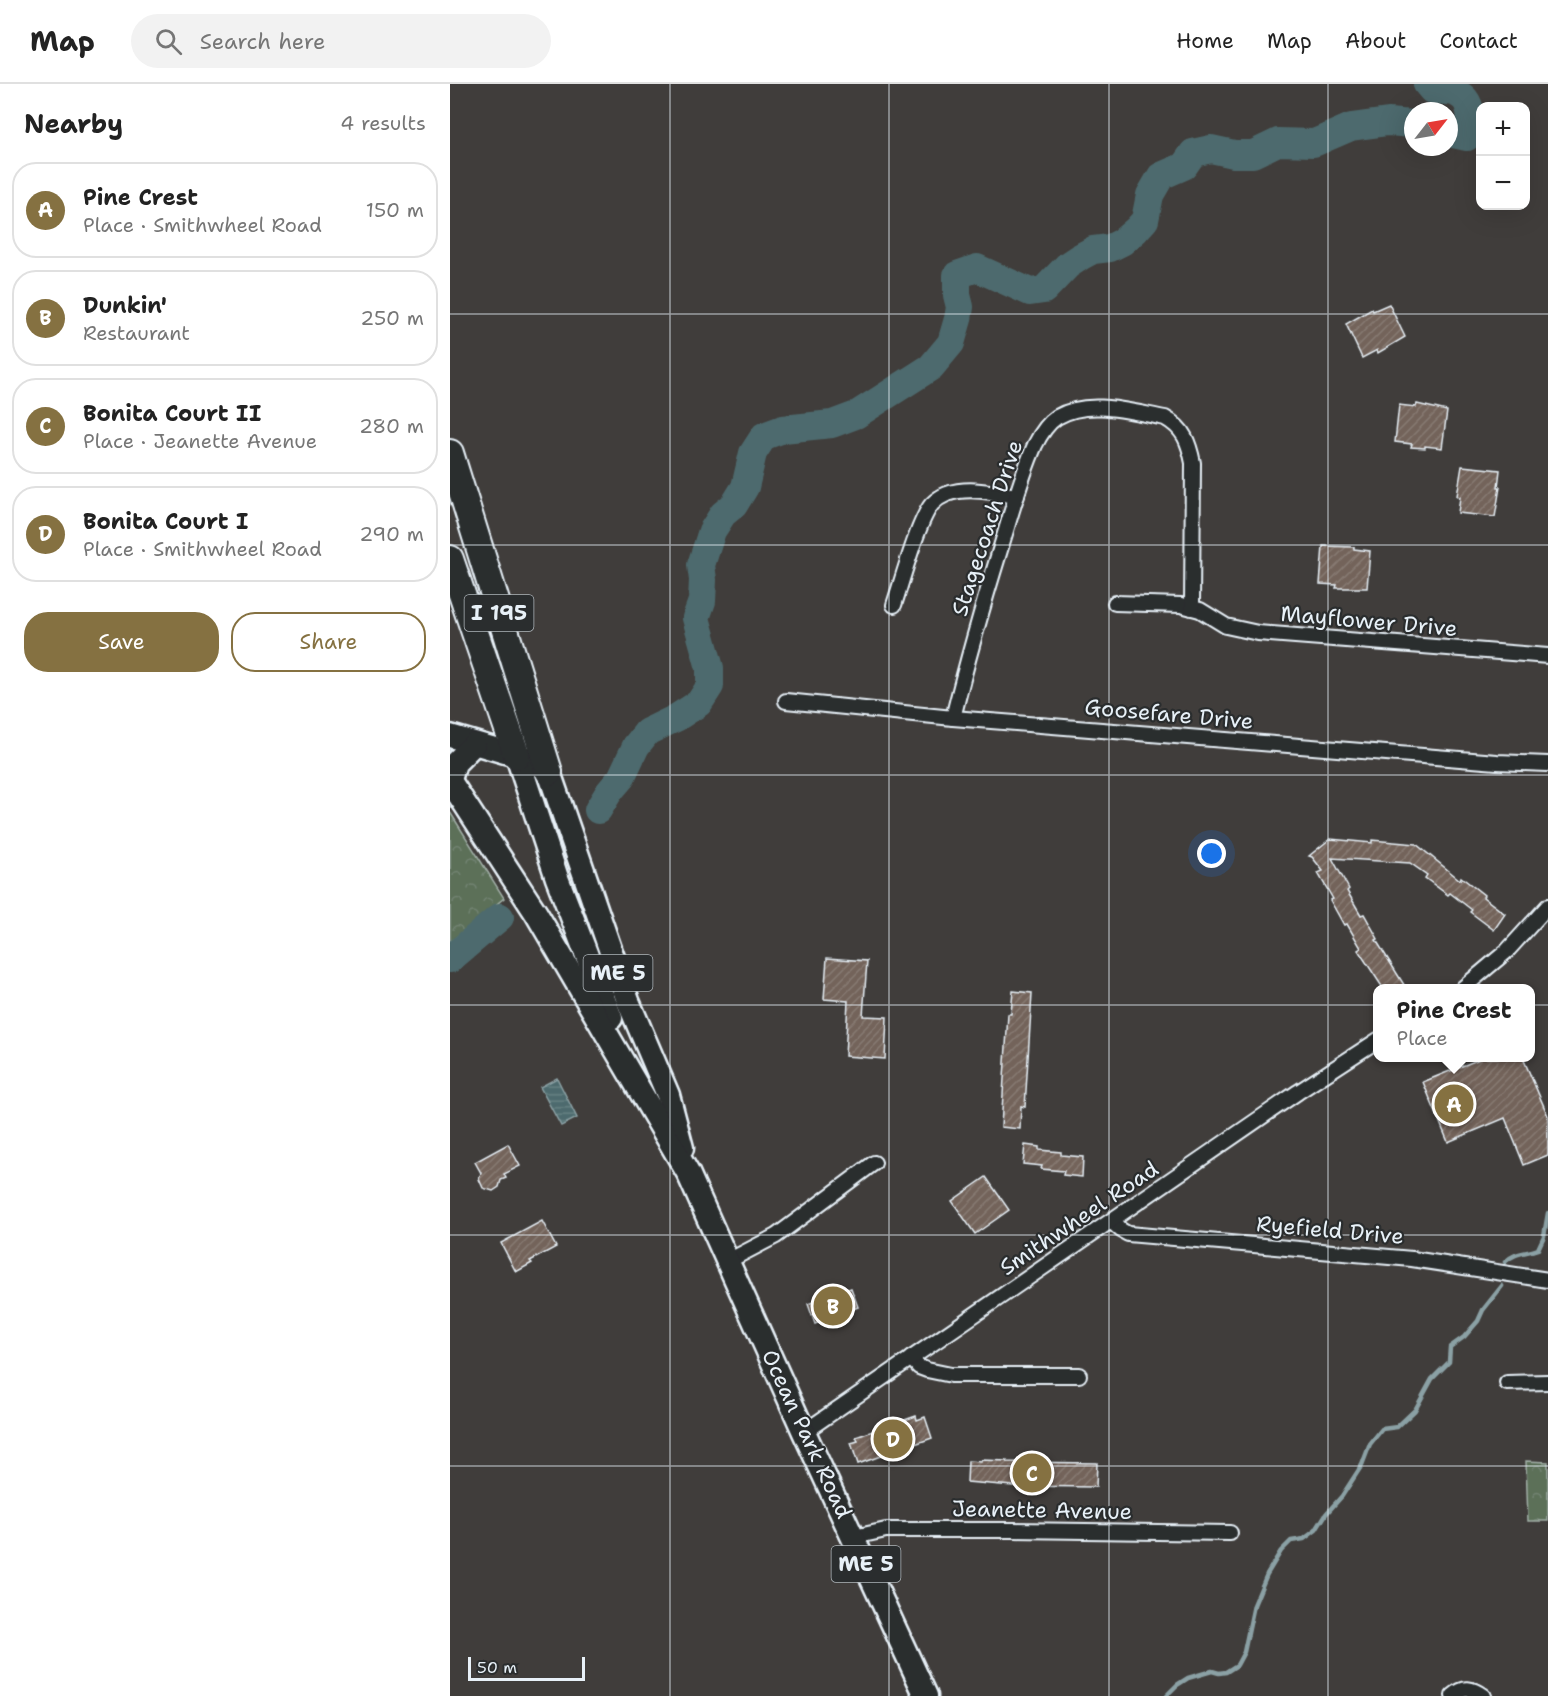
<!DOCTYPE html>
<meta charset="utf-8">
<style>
:root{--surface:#fff;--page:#f2f2f2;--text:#222;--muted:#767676;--line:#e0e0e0;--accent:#857141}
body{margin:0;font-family:"Shantell Sans",sans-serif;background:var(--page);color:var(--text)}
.controls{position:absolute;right:18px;top:18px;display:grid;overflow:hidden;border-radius:12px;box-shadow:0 6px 24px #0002}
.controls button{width:54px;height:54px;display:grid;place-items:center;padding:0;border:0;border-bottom:2px solid var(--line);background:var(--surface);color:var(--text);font:30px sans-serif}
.compass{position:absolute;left:954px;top:18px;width:54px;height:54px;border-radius:50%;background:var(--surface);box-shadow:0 6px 24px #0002;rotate:59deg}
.scale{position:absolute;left:18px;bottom:15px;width:117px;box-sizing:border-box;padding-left:6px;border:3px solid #e8f1f8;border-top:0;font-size:16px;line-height:21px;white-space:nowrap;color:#e8f1f8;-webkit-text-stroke:4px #2a2d2e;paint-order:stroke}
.you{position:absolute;left:762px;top:770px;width:21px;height:21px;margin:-15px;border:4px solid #fff;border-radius:50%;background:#1a73e8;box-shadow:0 0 0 9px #1a73e833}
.badge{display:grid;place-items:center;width:39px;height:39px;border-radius:50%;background:var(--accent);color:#fff;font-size:20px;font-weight:700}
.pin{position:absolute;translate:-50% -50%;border:3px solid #fff;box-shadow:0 2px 6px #0006}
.popup{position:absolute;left:923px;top:900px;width:162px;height:78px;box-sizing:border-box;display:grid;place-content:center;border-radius:12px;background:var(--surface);filter:drop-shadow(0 2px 4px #0005);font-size:20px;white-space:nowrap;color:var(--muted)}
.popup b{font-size:22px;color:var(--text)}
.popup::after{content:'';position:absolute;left:50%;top:100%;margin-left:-12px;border:12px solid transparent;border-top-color:var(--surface)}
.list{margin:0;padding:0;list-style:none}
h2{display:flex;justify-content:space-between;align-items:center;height:78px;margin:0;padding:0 24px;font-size:26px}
h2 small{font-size:20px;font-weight:400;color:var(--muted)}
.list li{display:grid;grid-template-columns:39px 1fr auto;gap:18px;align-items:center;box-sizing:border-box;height:96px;margin:0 12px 12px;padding:0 12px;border:2px solid var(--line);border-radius:24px}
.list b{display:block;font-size:22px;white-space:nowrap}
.list p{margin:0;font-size:20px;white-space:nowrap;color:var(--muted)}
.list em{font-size:20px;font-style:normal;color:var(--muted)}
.actions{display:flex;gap:12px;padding:18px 24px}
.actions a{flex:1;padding:14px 0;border:2px solid var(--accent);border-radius:24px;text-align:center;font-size:21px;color:var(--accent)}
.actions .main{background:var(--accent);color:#fff}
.icon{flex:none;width:33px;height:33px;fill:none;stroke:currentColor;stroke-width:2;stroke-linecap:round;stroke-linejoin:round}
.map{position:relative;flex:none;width:1098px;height:1612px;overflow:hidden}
header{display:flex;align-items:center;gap:36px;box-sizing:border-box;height:84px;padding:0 30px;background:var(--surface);border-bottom:2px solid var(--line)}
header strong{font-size:28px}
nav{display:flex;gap:33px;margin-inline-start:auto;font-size:21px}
.search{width:420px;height:54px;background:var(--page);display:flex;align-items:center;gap:15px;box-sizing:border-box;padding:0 21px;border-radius:33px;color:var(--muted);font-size:22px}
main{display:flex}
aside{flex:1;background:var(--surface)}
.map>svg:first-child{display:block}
</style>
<header>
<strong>Map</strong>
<div class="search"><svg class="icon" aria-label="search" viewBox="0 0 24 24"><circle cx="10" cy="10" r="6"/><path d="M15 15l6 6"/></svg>Search here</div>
<nav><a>Home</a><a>Map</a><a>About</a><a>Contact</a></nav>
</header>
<main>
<aside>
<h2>Nearby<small>4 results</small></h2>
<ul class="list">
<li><span class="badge">A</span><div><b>Pine Crest</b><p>Place · Smithwheel Road</p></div><em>150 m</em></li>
<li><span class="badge">B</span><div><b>Dunkin'</b><p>Restaurant</p></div><em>250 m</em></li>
<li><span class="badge">C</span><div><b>Bonita Court II</b><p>Place · Jeanette Avenue</p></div><em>280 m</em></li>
<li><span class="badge">D</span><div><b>Bonita Court I</b><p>Place · Smithwheel Road</p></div><em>290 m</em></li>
</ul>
<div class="actions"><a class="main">Save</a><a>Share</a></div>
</aside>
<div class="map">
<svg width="1098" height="1612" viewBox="0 0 1098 1612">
<defs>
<pattern id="park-crowns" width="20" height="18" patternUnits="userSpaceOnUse" patternTransform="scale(1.5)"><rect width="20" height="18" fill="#5b6f59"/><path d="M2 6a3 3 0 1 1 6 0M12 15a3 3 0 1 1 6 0" fill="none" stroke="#738472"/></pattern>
<pattern id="water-rules" width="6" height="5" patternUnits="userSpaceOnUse" patternTransform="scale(1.5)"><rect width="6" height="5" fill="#4d6b6e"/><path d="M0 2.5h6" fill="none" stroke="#678183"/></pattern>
<pattern id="building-hatch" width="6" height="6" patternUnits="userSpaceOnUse" patternTransform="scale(1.5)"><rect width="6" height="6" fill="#73635a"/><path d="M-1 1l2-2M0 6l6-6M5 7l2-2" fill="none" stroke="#877a72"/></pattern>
</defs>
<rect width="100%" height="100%" fill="#403d3b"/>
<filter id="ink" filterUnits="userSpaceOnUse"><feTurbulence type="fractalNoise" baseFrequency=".0167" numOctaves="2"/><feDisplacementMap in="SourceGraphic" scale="12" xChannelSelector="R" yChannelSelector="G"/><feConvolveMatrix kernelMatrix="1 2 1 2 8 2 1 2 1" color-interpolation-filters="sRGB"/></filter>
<g filter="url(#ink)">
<g fill="url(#park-crowns)" stroke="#a2b0a8" stroke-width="1.5">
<polygon points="0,728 54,814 0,858"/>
<polygon points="1076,1377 1098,1378 1098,1437 1078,1437"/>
</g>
<polygon fill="url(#water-rules)" stroke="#8ba1a5" stroke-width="1.5" points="107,994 127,1034 111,1042 90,1003"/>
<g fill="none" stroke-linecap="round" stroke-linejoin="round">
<g stroke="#8ba1a5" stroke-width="4.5">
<path d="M1055 1178C1065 1168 1074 1170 1088 1165L1094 1152 1098 1129"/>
<polyline points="716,1612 727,1601 738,1594 762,1587 769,1589 776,1588 787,1581 794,1568 804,1521 817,1490 831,1467 841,1457 854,1455 866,1446 876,1430 892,1412 912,1381 920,1360 932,1345 947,1343 965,1326 982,1295 999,1278 1000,1263 1014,1253 1028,1237 1033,1226 1052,1202"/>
</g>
<g stroke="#4d6b6e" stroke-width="28">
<path d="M977 0 982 6C989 7 999 6 1006 9 1024 16 1022 38 1017 53L999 49"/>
<polyline points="148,726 159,708 171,694 186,662 197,648 226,634 249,619 260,602 260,584 246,534 252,517 253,496 251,481 262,447 273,430 284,421 295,403 303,369 314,352 333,345 382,340 406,331 481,283 501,259 508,235 510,223 507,211 507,191 527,184 580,208 594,206 618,181 630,173 643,166 660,164 672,158 686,146 695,136 700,111 711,92 734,82 743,69 761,65 784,70 803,70 828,58 864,59 901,43 938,38 963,40"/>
<polyline points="0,875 50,833"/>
</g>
</g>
<g fill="url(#building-hatch)" stroke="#e8f1f8" stroke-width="1.5">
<polygon points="939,220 955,253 928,269 927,266 912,274 896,240 922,225 923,227"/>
<polygon points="967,320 997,327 992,364 975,362 975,364 961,363 962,360 945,358 949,321 966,323"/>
<polygon points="1012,382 1050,386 1048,403 1050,403 1045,433 1008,429 1010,413 1007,412"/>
<polygon points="873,462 904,463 904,465 920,467 917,504 886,504 887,501 870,500"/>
<polygon points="880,755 922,759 922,756 966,760 1010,796 1011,793 1034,811 1033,813 1055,830 1044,846 1020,828 1022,826 1000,809 998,811 975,794 977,791 960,779 882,774 899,805 897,807 911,831 914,830 928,855 926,856 956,904 933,904 908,866 911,864 897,840 894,841 880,816 883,815 868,789 873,787 862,773 859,772"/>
<polygon points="377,874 417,877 413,932 437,933 435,975 395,972 398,917 374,915"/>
<polygon points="563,907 582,909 575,1023 571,1022 570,1045 551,1043 558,930 561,930"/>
<polygon points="1032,974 1073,974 1098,1032 1098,1071 1074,1081 1055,1034 998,1058 973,998"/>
<polygon points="58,1060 70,1082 54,1090 56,1094 51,1096 49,1103 43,1107 33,1104 29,1095 31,1089 25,1078"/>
<polygon points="575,1061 589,1063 589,1066 611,1068 611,1071 633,1073 632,1093 613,1091 614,1087 591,1085 592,1082 573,1080"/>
<polygon points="536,1093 559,1126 525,1150 502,1117"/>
<polygon points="92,1137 106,1163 80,1177 82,1179 66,1188 51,1159"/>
<polygon points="401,1204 408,1223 365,1240 358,1220"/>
<polygon points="466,1332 467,1336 475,1333 482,1354 408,1380 401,1359 408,1357 406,1353"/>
<polygon points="531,1376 557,1377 557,1378 647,1379 646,1403 563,1402 517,1398 518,1377 531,1378"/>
</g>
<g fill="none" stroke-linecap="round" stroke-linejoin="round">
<defs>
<g id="street">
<polyline points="665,519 731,521 750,526 776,542 808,549 1098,572"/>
<path d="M444 521C452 497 468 437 482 420 485 417 492 412 497 410 519 402 545 409 567 412"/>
<polyline points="336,617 503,634 1047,678 1098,680"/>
<path d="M503 634C517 577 533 521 550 466 561 431 570 395 585 361 590 351 598 339 607 333 638 314 682 328 715 334 734 344 739 359 743 379L742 524"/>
<polyline points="1013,904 1057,867 1098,822"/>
<polyline points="662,1138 671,1146 678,1150 962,1175 1098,1196"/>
<polyline points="278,1177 326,1152 424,1079"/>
<polyline points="461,1274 469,1283 477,1286 501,1291 629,1291"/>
<polyline points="1057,1299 1098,1298"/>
<polyline points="354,1348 848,1008 928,956"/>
<polyline points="404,1453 436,1446 563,1446 780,1449"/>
<path d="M1003 1612C1014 1602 1022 1604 1033 1612"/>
</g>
<g id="primary">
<polyline points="0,652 86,677 99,688 178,917 218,1011 232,1064"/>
<polyline points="67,672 107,794 161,934"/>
<polyline points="0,696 5,679 24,660"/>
<polyline points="0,697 86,829 238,1089 354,1348 476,1612"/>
</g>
<g id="highway">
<polyline points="0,369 99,688"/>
<polyline points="0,475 67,672"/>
</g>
</defs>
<use href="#street" stroke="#e8f1f8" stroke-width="18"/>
<use href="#primary" stroke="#e8f1f8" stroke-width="27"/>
<use href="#highway" stroke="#e8f1f8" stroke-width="30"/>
<use href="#street" stroke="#2a2d2e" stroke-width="14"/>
<use href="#primary" stroke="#2a2d2e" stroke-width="22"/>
<use href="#highway" stroke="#2a2d2e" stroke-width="26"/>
</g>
</g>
<path fill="none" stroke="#e8f1f8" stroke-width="1.5" stroke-opacity="0.55" d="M220 0V1612M439 0V1612M659 0V1612M878 0V1612M0 230H1098M0 461H1098M0 691H1098M0 921H1098M0 1151H1098M0 1382H1098"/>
<g text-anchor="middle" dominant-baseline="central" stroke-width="4.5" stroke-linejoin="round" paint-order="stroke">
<g fill="#2a2d2e" stroke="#afb6bb" stroke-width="1.5">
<rect x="14.5" y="511" width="69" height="36" rx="4.5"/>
<rect x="133.5" y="871" width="69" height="36" rx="4.5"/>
<rect x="381.5" y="1462" width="69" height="36" rx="4.5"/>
</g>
<g font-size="21" font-weight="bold" fill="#e8f1f8">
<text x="49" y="529">I 195</text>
<text x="168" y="889">ME 5</text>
<text x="416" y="1480">ME 5</text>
</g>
<g font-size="22" fill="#e8f1f8" stroke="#2a2d2e">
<text transform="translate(537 444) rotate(-72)">Stagecoach Drive</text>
<text transform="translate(919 537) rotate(5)">Mayflower Drive</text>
<text transform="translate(719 630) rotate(5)">Goosefare Drive</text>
<text transform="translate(629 1134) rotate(-34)">Smithwheel Road</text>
<text transform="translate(880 1146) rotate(5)">Ryefield Drive</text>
<text transform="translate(357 1350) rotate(65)">Ocean Park Road</text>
<text transform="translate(592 1426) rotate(1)">Jeanette Avenue</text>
</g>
</g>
</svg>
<div class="controls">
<button>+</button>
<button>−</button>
</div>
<svg class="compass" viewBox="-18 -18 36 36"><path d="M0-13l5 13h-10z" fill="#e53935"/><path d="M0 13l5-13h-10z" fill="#767676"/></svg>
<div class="scale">50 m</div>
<div class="you"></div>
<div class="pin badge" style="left:1004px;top:1020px">A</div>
<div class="popup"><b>Pine Crest</b>Place</div>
<div class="pin badge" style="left:383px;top:1222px">B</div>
<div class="pin badge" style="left:582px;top:1389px">C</div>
<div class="pin badge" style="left:443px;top:1355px">D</div>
</div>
</main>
